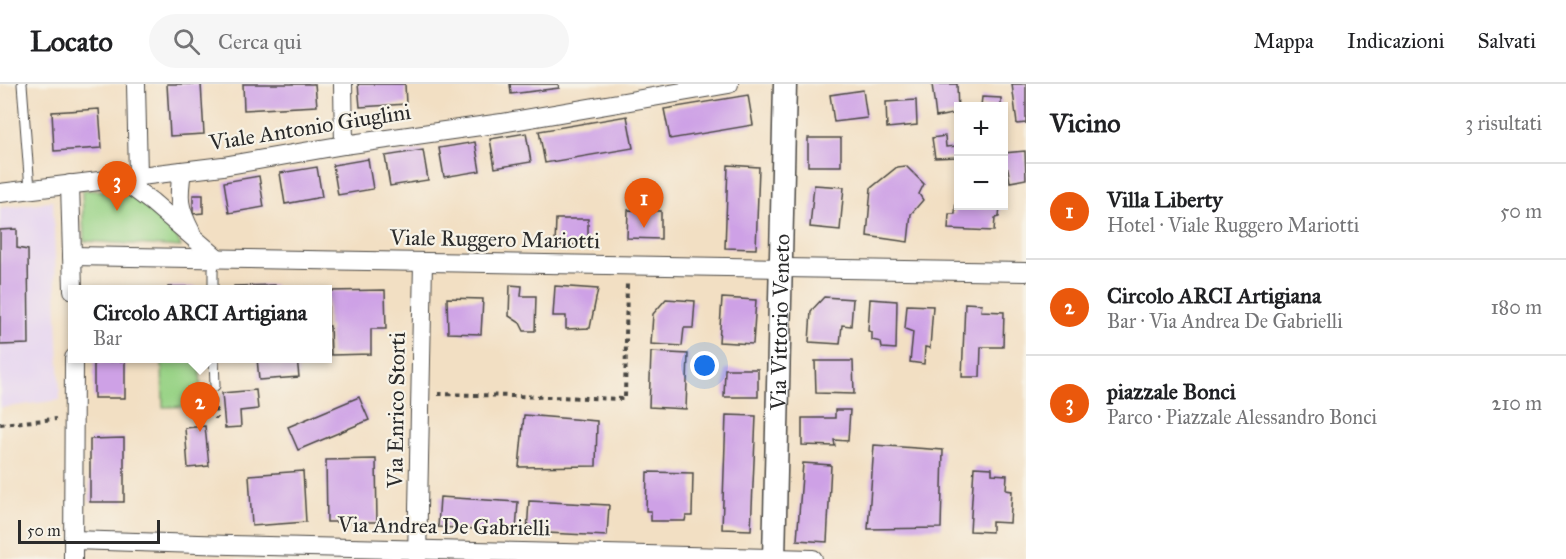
<!DOCTYPE html>
<html lang="it">
<meta charset="utf-8">
<style>
:root{--surface:#fff;--page:#f6f6f6;--text:#202124;--muted:#757577;--line:#e0e0e0;--accent:#ea580c}
body{margin:0;font-family:"IM FELL Great Primer",serif;background:var(--page);color:var(--text)}
.controls{position:absolute;right:18px;top:18px;display:grid;overflow:hidden;border-radius:0px;box-shadow:0 3px 9px #0003}
.controls button{width:54px;height:54px;display:grid;place-items:center;padding:0;border:0;border-bottom:2px solid var(--line);background:var(--surface);color:var(--text);font:30px sans-serif}
.scale{position:absolute;left:18px;bottom:15px;width:142px;box-sizing:border-box;padding-left:6px;border:3px solid #2b2b2b;border-top:0;font-size:16px;line-height:21px;white-space:nowrap;color:#2b2b2b;-webkit-text-stroke:4px #f7f3e8;paint-order:stroke}
.you{position:absolute;left:705px;top:282px;width:21px;height:21px;margin:-15px;border:4px solid #fff;border-radius:50%;background:#1a73e8;box-shadow:0 0 0 9px #1a73e833}
.badge{display:grid;place-items:center;width:39px;height:39px;border-radius:50%;background:var(--accent);color:#fff;font-size:20px;font-weight:700}
.pin{position:absolute;translate:-50% -50px;filter:drop-shadow(0 2px 3px #0008)}
.pin::after{content:'';position:absolute;top:32px;width:21px;height:18px;background:inherit;clip-path:polygon(0 0,100% 0,50% 100%)}
.popup{position:absolute;left:68px;top:201px;width:264px;height:78px;box-sizing:border-box;display:grid;place-content:center;border-radius:0px;background:var(--surface);filter:drop-shadow(0 2px 4px #0005);font-size:20px;white-space:nowrap;color:var(--muted)}
.popup b{font-size:22px;color:var(--text)}
.popup::after{content:'';position:absolute;left:50%;top:100%;margin-left:-12px;border:12px solid transparent;border-top-color:var(--surface)}
.list{margin:0;padding:0;list-style:none}
h2{display:flex;justify-content:space-between;align-items:center;height:78px;margin:0;padding:0 24px;font-size:26px}
h2 small{font-size:20px;font-weight:400;color:var(--muted)}
.list li{display:grid;grid-template-columns:39px 1fr auto;gap:18px;align-items:center;box-sizing:border-box;height:96px;padding:0 24px;border-top:2px solid var(--line)}
.list b{display:block;font-size:22px;white-space:nowrap}
.list p{margin:0;font-size:20px;white-space:nowrap;color:var(--muted)}
.list em{font-size:20px;font-style:normal;color:var(--muted)}
.icon{flex:none;width:33px;height:33px;fill:none;stroke:currentColor;stroke-width:2;stroke-linecap:round;stroke-linejoin:round}
.map{position:relative;flex:none;width:1026px;height:475px;overflow:hidden}
header{display:flex;align-items:center;gap:36px;box-sizing:border-box;height:84px;padding:0 30px;background:var(--surface);border-bottom:2px solid var(--line)}
header strong{font-size:28px}
nav{display:flex;gap:33px;margin-inline-start:auto;font-size:21px}
.search{width:420px;height:54px;background:var(--page);display:flex;align-items:center;gap:15px;box-sizing:border-box;padding:0 21px;border-radius:33px;color:var(--muted);font-size:22px}
main{display:flex}
aside{flex:1;background:var(--surface)}
.map>svg:first-child{display:block}
</style>
<header>
<strong>Locato</strong>
<div class="search"><svg class="icon" aria-label="search" viewBox="0 0 24 24"><circle cx="10" cy="10" r="6"/><path d="M15 15l6 6"/></svg>Cerca qui</div>
<nav><a>Mappa</a><a>Indicazioni</a><a>Salvati</a></nav>
</header>
<main>
<div class="map">
<svg width="1026" height="475" viewBox="0 0 1026 475">
<rect width="100%" height="100%" fill="#f7f3e8"/>
<filter id="ink" filterUnits="userSpaceOnUse"><feTurbulence type="fractalNoise" baseFrequency=".0167" numOctaves="2"/><feDisplacementMap in="SourceGraphic" scale="12" xChannelSelector="R" yChannelSelector="G"/><feConvolveMatrix kernelMatrix="1 2 1 2 8 2 1 2 1" color-interpolation-filters="sRGB"/></filter>
<filter id="wash" filterUnits="userSpaceOnUse"><feTurbulence type="fractalNoise" baseFrequency=".008" numOctaves="4" result="noise"/><feDisplacementMap in="SourceGraphic" scale="24" xChannelSelector="R" yChannelSelector="G"/><feGaussianBlur stdDeviation="1.35" result="paint"/><feColorMatrix in="noise" values="0 0 0 0 0 0 0 0 0 0 0 0 0 0 0 0 0 1.4 0 .05"/><feComposite in="paint" operator="in"/></filter>
<g filter="url(#wash)">
<rect width="100%" height="100%" fill="#f2dfc3"/>
<polygon fill="#e5d3f1" points="53,117 60,316 0,324 0,124"/>
<g fill="#99d386" stroke="#627f58" stroke-width="1.5">
<polygon points="82,106 128,108 175,147 181,163 84,157"/>
<polygon points="162,275 200,275 201,322 163,323"/>
</g>
<g id="blocks">
<g fill="#cea1e6">
<polygon points="167,0 201,0 204,50 170,52"/>
<polygon points="243,0 315,0 317,22 244,26"/>
<polygon points="358,0 405,0 406,20 360,23"/>
<polygon points="510,0 558,0 559,4 511,10"/>
<polygon points="932,0 957,0 958,29 936,33"/>
<polygon points="1012,0 1026,0 1026,39 1017,40"/>
<polygon points="863,6 867,34 834,38 830,11"/>
<polygon points="748,11 753,41 670,55 664,25"/>
<polygon points="982,13 1001,14 1001,22 981,22"/>
<polygon points="916,16 917,41 887,44 886,18"/>
<polygon points="99,25 102,64 54,67 52,28"/>
<polygon points="627,32 633,64 545,79 539,47"/>
<polygon points="526,49 531,78 495,84 490,55"/>
<polygon points="945,52 946,63 958,62 958,73 935,74 932,54"/>
<rect x="808" y="54" width="33" height="28"/>
<polygon points="475,58 480,87 444,93 439,64"/>
<polygon points="423,66 428,96 390,102 385,72"/>
<polygon points="1025,67 1026,95 1010,98 1008,85 1004,85 1004,69"/>
<polygon points="368,75 373,105 338,111 333,81"/>
<polygon points="728,81 759,83 756,165 725,164"/>
<polygon points="906,82 924,100 919,110 923,116 911,130 908,158 867,152 871,104 897,83"/>
<polygon points="317,83 322,113 285,120 280,89"/>
<polygon points="259,92 264,123 229,129 224,98"/>
<polygon points="814,101 844,103 840,146 810,143"/>
<polygon points="193,111 203,111 203,129 193,130"/>
<polygon points="956,113 958,113 958,122 1000,122 999,133 995,134 994,147 948,145 949,130 955,130"/>
<polygon points="628,126 661,127 661,155 627,154"/>
<polygon points="556,135 588,135 588,161 555,161"/>
<polygon points="17,145 17,164 28,166 29,260 0,261 0,146"/>
<polygon points="275,201 275,206 234,206 234,202"/>
<polygon points="510,201 522,202 521,212 536,212 535,247 524,247 520,239 509,232"/>
<polygon points="555,202 598,205 590,244 566,245 566,232 553,232"/>
<rect x="168" y="203" width="29" height="3"/>
<polygon points="385,206 386,245 371,245 371,270 331,271 330,242 328,242 328,207"/>
<polygon points="824,213 853,215 851,242 842,241 840,260 809,258 811,227"/>
<polygon points="447,214 483,215 481,250 448,249"/>
<polygon points="722,214 756,216 753,260 719,258"/>
<polygon points="666,215 695,217 693,244 684,244 682,262 651,260 653,230"/>
<polygon points="870,215 897,217 896,265 882,264 881,258 872,256 872,248 868,247"/>
<polygon points="965,219 982,220 981,227 1004,228 1003,263 981,263 980,293 962,293"/>
<polygon points="907,221 933,222 930,264 925,263 924,280 910,278 913,248 905,245"/>
<polygon points="651,268 688,270 686,325 649,323"/>
<polygon points="257,274 297,274 299,293 259,296"/>
<polygon points="125,277 125,314 94,314 94,278"/>
<polygon points="815,277 853,277 854,310 816,309"/>
<polygon points="725,285 758,285 758,313 724,313"/>
<polygon points="256,306 258,325 240,327 241,343 225,344 222,309"/>
<polygon points="359,313 369,336 298,366 288,343"/>
<polygon points="835,326 850,326 848,357 834,356 835,362 802,361 802,334 835,334"/>
<polygon points="524,331 597,337 596,382 519,383"/>
<polygon points="726,331 756,332 751,446 722,445"/>
<polygon points="205,342 209,382 188,384 185,344"/>
<polygon points="124,354 124,418 90,418 90,355"/>
<polygon points="874,361 943,366 941,444 868,445"/>
<polygon points="376,375 377,438 327,438 326,376"/>
<polygon points="803,379 831,381 827,458 797,456"/>
<polygon points="974,383 992,384 992,390 1007,391 1006,406 1012,407 1010,439 992,438 992,448 970,447"/>
<polygon points="303,387 306,438 252,442 249,391"/>
<polygon points="647,388 693,389 692,432 686,432 685,437 651,437 651,427 646,427"/>
<polygon points="440,413 518,418 516,447 438,443"/>
<polygon points="529,417 609,421 607,452 527,448"/>
</g>
</g>
</g>
<g filter="url(#ink)">
<use href="#blocks" fill-opacity="0" stroke="#494642" stroke-width="1.5"/>
<g fill="none" stroke-linecap="round" stroke-linejoin="round">
<defs>
<g id="service">
<polyline points="22,0 30,105"/>
<polyline points="213,206 213,186 216,173"/>
<polyline points="214,274 215,302"/>
</g>
<g id="minor">
<polyline points="136,0 138,92"/>
<polyline points="343,0 344,61"/>
<path d="M182 87C178 114 178 123 191 148"/>
<polyline points="121,95 152,118 216,173"/>
<polyline points="70,100 73,206"/>
<polyline points="0,109 223,82 344,61 502,39 729,0"/>
<polyline points="72,172 1026,188"/>
<polyline points="73,456 230,461 813,475"/>
<polyline points="73,475 74,274"/>
<polyline points="417,475 423,178"/>
</g>
<g id="tertiary">
<path id="s1" d="M774 475 785 0"/>
</g>
</defs>
<use href="#service" stroke="#494642" stroke-width="11"/>
<use href="#minor" stroke="#494642" stroke-width="20"/>
<use href="#tertiary" stroke="#494642" stroke-width="25"/>
<g stroke="#494642" stroke-width="4" stroke-dasharray="4.5 4.5" stroke-linecap="butt">
<polyline points="438,310 625,315 627,197"/>
<polyline points="215,315 216,335"/>
<polyline points="0,340 56,335"/>
</g>
<use href="#service" stroke="#fff" stroke-width="9"/>
<use href="#minor" stroke="#fff" stroke-width="18"/>
<use href="#tertiary" stroke="#fff" stroke-width="22"/>
</g>
</g>
<g text-anchor="middle" dominant-baseline="central" stroke-width="4.5" stroke-linejoin="round" paint-order="stroke">
<g font-size="22" fill="#2b2b2b" stroke="#f7f3e8">
<text transform="translate(310 43) rotate(-9)">Viale Antonio Giuglini</text>
<text transform="translate(495 155) rotate(1)">Viale Ruggero Mariotti</text>
<text stroke="none"><textPath href="#s1" startOffset="237">Via Vittorio Veneto</textPath></text>
<text transform="translate(396 326) rotate(-89)">Via Enrico Storti</text>
<text transform="translate(444 442) rotate(1)">Via Andrea De Gabrielli</text>
</g>
</g>
</svg>
<div class="controls">
<button>+</button>
<button>−</button>
</div>
<div class="scale">50 m</div>
<div class="you"></div>
<div class="pin badge" style="left:644px;top:144px">1</div>
<div class="pin badge" style="left:200px;top:348px">2</div>
<div class="popup"><b>Circolo ARCI Artigiana</b>Bar</div>
<div class="pin badge" style="left:117px;top:127px">3</div>
</div>
<aside>
<h2>Vicino<small>3 risultati</small></h2>
<ul class="list">
<li><span class="badge">1</span><div><b>Villa Liberty</b><p>Hotel · Viale Ruggero Mariotti</p></div><em>50 m</em></li>
<li><span class="badge">2</span><div><b>Circolo ARCI Artigiana</b><p>Bar · Via Andrea De Gabrielli</p></div><em>180 m</em></li>
<li><span class="badge">3</span><div><b>piazzale Bonci</b><p>Parco · Piazzale Alessandro Bonci</p></div><em>210 m</em></li>
</ul>
</aside>
</main>
